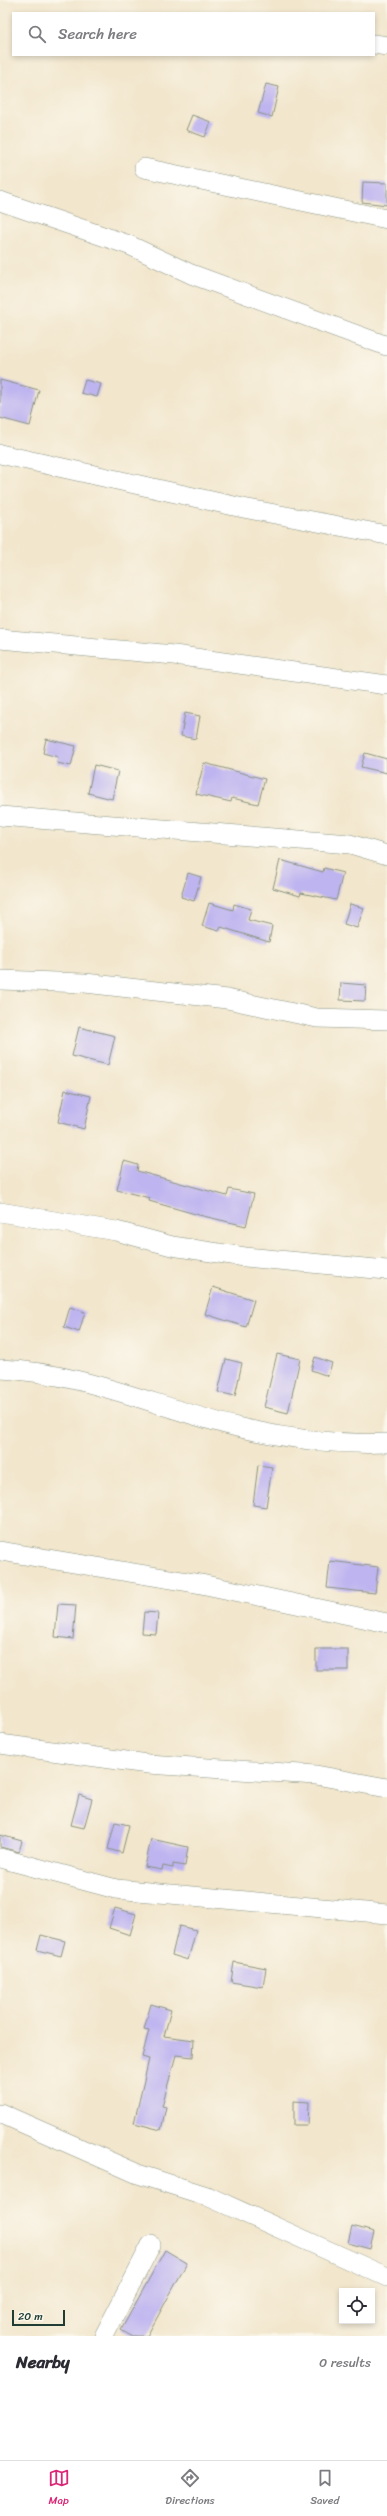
<!DOCTYPE html>
<style>
:root{--surface:#fff;--page:#f2f2f3;--text:#2b2b33;--muted:#7c7c81;--line:#e1e1e2;--accent:#db2777}
body{margin:0;font-family:Sriracha,sans-serif;background:var(--page);color:var(--text)}
.controls{position:absolute;right:12px;bottom:12px;display:grid;overflow:hidden;border-radius:0px;box-shadow:0 2px 6px #0003}
.controls button{width:36px;height:36px;display:grid;place-items:center;padding:0;border:0;border-bottom:1px solid var(--line);background:var(--surface);color:var(--text);font:20px sans-serif}
.scale{position:absolute;left:12px;bottom:10px;width:53px;box-sizing:border-box;padding-left:4px;border:2px solid #1f3d34;border-top:0;font-size:11px;line-height:14px;white-space:nowrap;color:#1f3d34;-webkit-text-stroke:3px #fbf7ec;paint-order:stroke}
.list{margin:0;padding:0;list-style:none}
h2{display:flex;justify-content:space-between;align-items:center;height:52px;margin:0;padding:0 16px;font-size:17px}
h2 small{font-size:13px;font-weight:400;color:var(--muted)}
.icon{flex:none;width:22px;height:22px;fill:none;stroke:currentColor;stroke-width:2;stroke-linecap:round;stroke-linejoin:round}
.map{position:relative;flex:none;width:387px;height:2336px;overflow:hidden}
.search{position:absolute;background:var(--surface);box-shadow:0 2px 6px #0003;left:12px;right:12px;top:12px;height:44px;display:flex;align-items:center;gap:10px;box-sizing:border-box;padding:0 14px;border-radius:0px;color:var(--muted);font-size:15px}
.sheet{height:124px;background:var(--surface)}
nav{display:flex;justify-content:space-around;align-items:center;box-sizing:border-box;height:56px;border-top:1px solid var(--line);background:var(--surface);font-size:11px;color:var(--muted)}
nav a{display:grid;justify-items:center;gap:2px}
nav .on{color:var(--accent)}
.map>svg:first-child{display:block}
</style>
<div class="map">
<svg width="387" height="2336" viewBox="0 0 387 2336">
<rect width="100%" height="100%" fill="#fbf7ec"/>
<filter id="ink" filterUnits="userSpaceOnUse"><feTurbulence type="fractalNoise" baseFrequency=".025" numOctaves="2"/><feDisplacementMap in="SourceGraphic" scale="8" xChannelSelector="R" yChannelSelector="G"/><feConvolveMatrix kernelMatrix="1 2 1 2 8 2 1 2 1" color-interpolation-filters="sRGB"/></filter>
<filter id="wash" filterUnits="userSpaceOnUse"><feTurbulence type="fractalNoise" baseFrequency=".012" numOctaves="4" result="noise"/><feDisplacementMap in="SourceGraphic" scale="16" xChannelSelector="R" yChannelSelector="G"/><feGaussianBlur stdDeviation="0.9" result="paint"/><feColorMatrix in="noise" values="0 0 0 0 0 0 0 0 0 0 0 0 0 0 0 0 0 1.4 0 .05"/><feComposite in="paint" operator="in"/></filter>
<g filter="url(#wash)">
<rect width="100%" height="100%" fill="#f2e6cc"/>
<g id="blocks">
<g fill="#beb4f0">
<polygon points="266,84 279,87 272,117 258,113"/>
<polygon points="192,115 211,122 205,137 186,130"/>
<polygon points="363,182 387,183 387,205 362,202"/>
<polygon points="0,380 39,390 30,426 0,418"/>
<polygon points="85,380 101,384 97,397 81,393"/>
<polygon points="185,713 200,716 196,739 181,736"/>
<polygon points="46,739 76,746 71,766 57,763 58,757 43,753"/>
<polygon points="365,753 387,759 387,773 361,767"/>
<polygon points="204,763 265,779 258,804 232,798 231,802 196,794"/>
<polygon points="94,765 118,771 112,799 88,793"/>
<polygon points="280,860 323,872 324,868 343,873 336,900 301,893 300,896 273,888"/>
<polygon points="188,873 201,877 194,901 181,897"/>
<polygon points="209,903 233,910 234,904 251,909 248,920 272,926 269,942 221,927 219,931 202,926"/>
<polygon points="350,904 364,908 357,928 344,924"/>
<polygon points="341,983 366,985 365,1001 340,1000"/>
<polygon points="79,1027 115,1036 108,1065 72,1056"/>
<polygon points="65,1090 91,1096 84,1129 58,1122"/>
<polygon points="124,1161 138,1165 137,1171 227,1196 229,1189 254,1194 246,1226 199,1215 149,1201 150,1198 117,1190"/>
<polygon points="213,1287 254,1300 246,1327 205,1314"/>
<polygon points="70,1307 85,1312 79,1332 64,1327"/>
<polygon points="277,1354 300,1359 288,1413 264,1407"/>
<polygon points="315,1357 332,1363 328,1376 311,1370"/>
<polygon points="226,1359 242,1363 235,1396 218,1392"/>
<polygon points="258,1465 272,1467 266,1507 253,1505"/>
<polygon points="330,1561 378,1567 375,1593 327,1588"/>
<polygon points="58,1604 76,1605 73,1639 55,1637"/>
<polygon points="144,1612 158,1613 156,1634 142,1633"/>
<rect x="316" y="1649" width="32" height="21"/>
<polygon points="79,1795 92,1799 84,1828 71,1825"/>
<polygon points="115,1822 129,1825 122,1853 108,1849"/>
<polygon points="0,1835 22,1841 19,1852 0,1847"/>
<polygon points="151,1839 188,1847 185,1866 173,1864 173,1868 163,1866 162,1870 145,1867"/>
<polygon points="115,1908 136,1914 130,1935 109,1928"/>
<polygon points="179,1926 196,1930 188,1960 172,1955"/>
<polygon points="41,1935 65,1941 61,1956 37,1950"/>
<polygon points="234,1962 266,1968 263,1987 231,1982"/>
<polygon points="151,2004 171,2010 164,2036 194,2040 193,2057 176,2055 162,2106 166,2107 161,2130 134,2123 149,2059 142,2057 149,2030 144,2029"/>
<polygon points="294,2101 309,2102 308,2125 294,2125"/>
<polygon points="352,2226 374,2232 370,2249 348,2243"/>
<polygon points="165,2250 187,2263 147,2336 131,2336 121,2330"/>
</g>
</g>
</g>
<g filter="url(#ink)">
<use href="#blocks" fill-opacity="0" stroke="#889280" stroke-width="1"/>
<g fill="none" stroke-linecap="round" stroke-linejoin="round">
<defs>
<g id="minor">
<polyline points="374,44 387,46"/>
<polyline points="144,168 387,219"/>
<polyline points="0,201 129,245 191,274 387,346"/>
<polyline points="0,454 243,508 387,535"/>
<polyline points="0,639 174,655 387,685"/>
<polyline points="0,816 350,844 387,855"/>
<polyline points="0,980 85,983 227,999 317,1018 387,1020"/>
<polyline points="0,1212 116,1231 172,1246 245,1257 387,1270"/>
<path d="M0 1369C82 1372 159 1408 237 1427 286 1439 337 1445 387 1443"/>
<polyline points="0,1551 201,1584 387,1623"/>
<polyline points="0,1744 148,1764 316,1775 387,1788"/>
<polyline points="0,1858 116,1889 387,1914"/>
<polyline points="0,2113 138,2174 207,2196 387,2277"/>
<polyline points="104,2336 151,2245"/>
</g>
</defs>
<use href="#minor" stroke="#889280" stroke-width="20"/>
<use href="#minor" stroke="#fff" stroke-width="19"/>
</g>
</g>
</svg>
<div class="controls">
<button><svg class="icon" aria-label="locate" viewBox="0 0 24 24"><circle cx="12" cy="12" r="6"/><path d="M12 2v4M12 18v4M2 12h4M18 12h4"/></svg></button>
</div>
<div class="scale">20 m</div>
<div class="search"><svg class="icon" aria-label="search" viewBox="0 0 24 24"><circle cx="10" cy="10" r="6"/><path d="M15 15l6 6"/></svg>Search here</div>
</div>
<section class="sheet">
<h2>Nearby<small>0 results</small></h2>
<ul class="list">
</ul>
</section>
<nav>
<a class="on"><svg class="icon" aria-label="map" viewBox="0 0 24 24"><path d="M3 6l6-2 6 2 6-2v14l-6 2-6-2-6 2zM9 4v14M15 6v14"/></svg>Map</a>
<a><svg class="icon" aria-label="directions" viewBox="0 0 24 24"><path d="M12 3l9 9-9 9-9-9zM9 14v-3h6M13 9l2 2-2 2"/></svg>Directions</a>
<a><svg class="icon" aria-label="saved" viewBox="0 0 24 24"><path d="M7 4h10v16l-5-4-5 4z"/></svg>Saved</a>
</nav>
